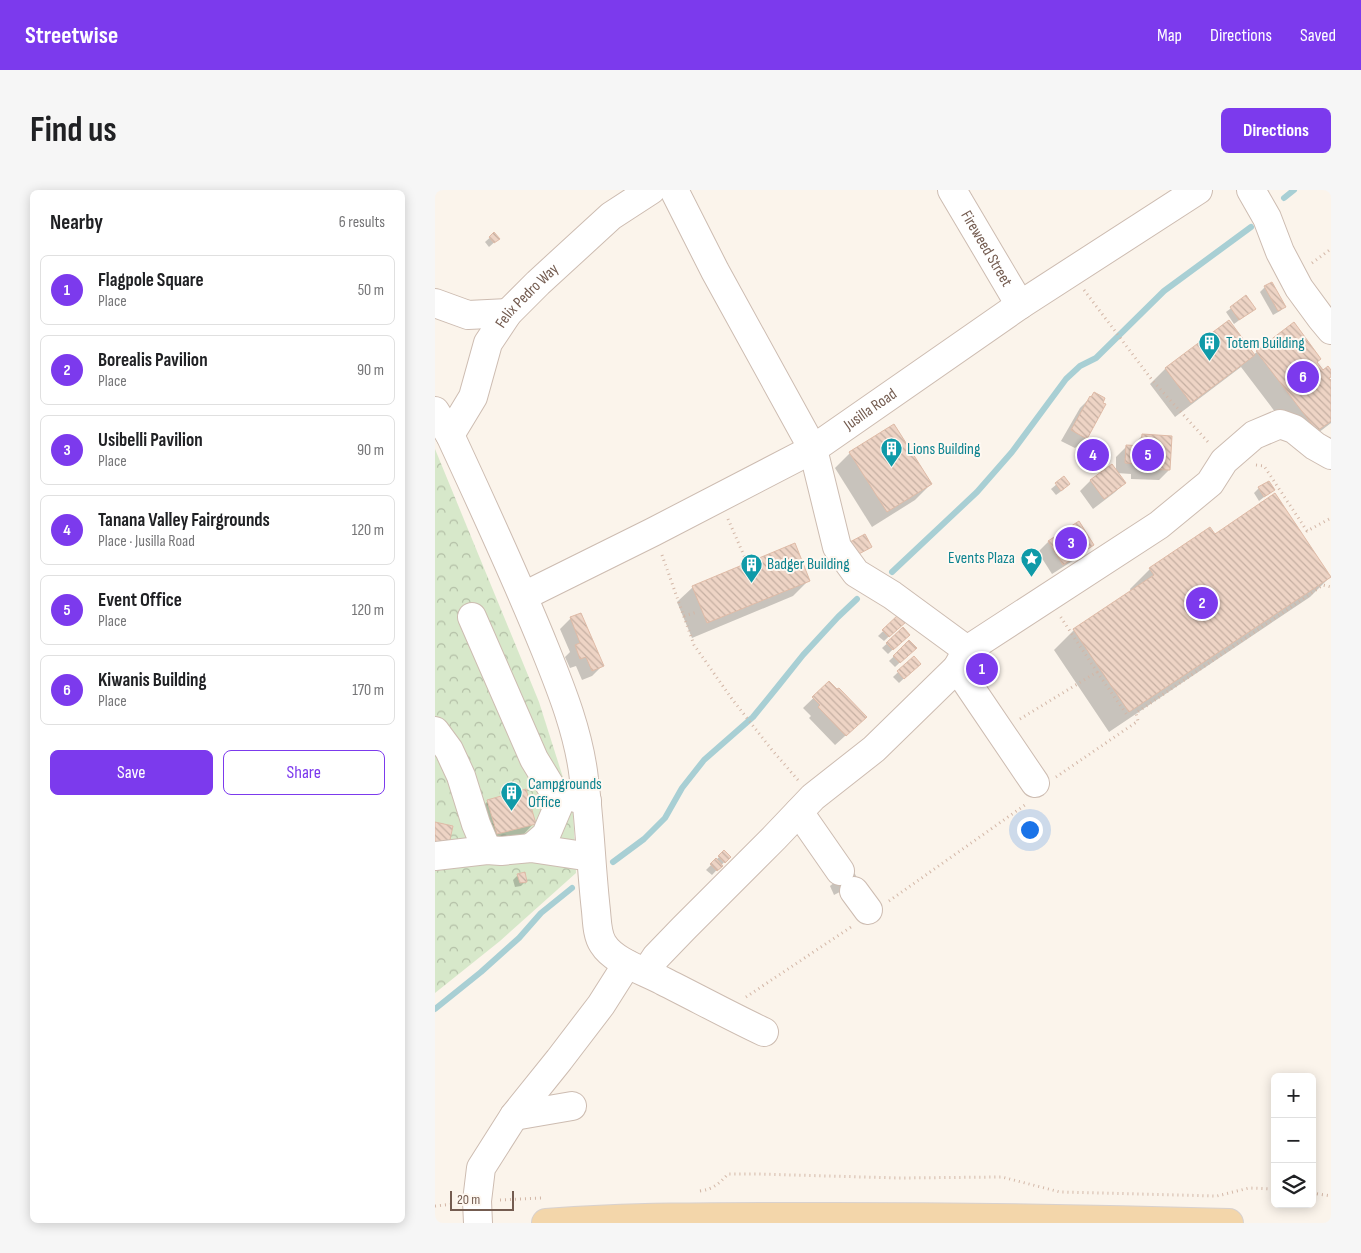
<!DOCTYPE html>
<meta charset="utf-8">
<style>
:root{--surface:#fff;--page:#f6f6f6;--text:#202124;--muted:#757577;--line:#e0e0e0;--accent:#7c3aed}
body{margin:0;font-family:"Sofia Sans Condensed",sans-serif;background:var(--page);color:var(--text)}
.controls{position:absolute;right:15px;bottom:15px;display:grid;overflow:hidden;border-radius:8px;box-shadow:0 2px 12px #0003}
.controls button{width:45px;height:45px;display:grid;place-items:center;padding:0;border:0;border-bottom:1px solid var(--line);background:var(--surface);color:var(--text);font:25px sans-serif}
.scale{position:absolute;left:15px;bottom:12px;width:64px;box-sizing:border-box;padding-left:5px;border:2px solid #745c50;border-top:0;font-size:14px;line-height:18px;white-space:nowrap;color:#745c50;-webkit-text-stroke:4px #fef8f1;paint-order:stroke}
.you{position:absolute;left:594px;top:639px;width:18px;height:18px;margin:-12px;border:4px solid #fff;border-radius:50%;background:#1a73e8;box-shadow:0 0 0 8px #1a73e833}
.badge{display:grid;place-items:center;width:32px;height:32px;border-radius:50%;background:var(--accent);color:#fff;font-size:16px;font-weight:700}
.pin{position:absolute;translate:-50% -50%;border:2px solid #fff;box-shadow:0 1px 5px #0006}
.list{margin:0;padding:0;list-style:none}
h2{display:flex;justify-content:space-between;align-items:center;height:65px;margin:0;padding:0 20px;font-size:21px}
h2 small{font-size:16px;font-weight:400;color:var(--muted)}
.list li{display:grid;grid-template-columns:32px 1fr auto;gap:15px;align-items:center;box-sizing:border-box;height:70px;margin:0 10px 10px;padding:0 10px;border:1px solid var(--line);border-radius:8px}
.list b{display:block;font-size:19px;white-space:nowrap}
.list p{margin:0;font-size:16px;white-space:nowrap;color:var(--muted)}
.list em{font-size:16px;font-style:normal;color:var(--muted)}
.actions{display:flex;gap:10px;padding:15px 20px}
.actions a{flex:1;padding:11px 0;border:1px solid var(--accent);border-radius:8px;text-align:center;font-size:18px;color:var(--accent)}
.actions .main{background:var(--accent);color:#fff}
.icon{flex:none;width:28px;height:28px;fill:none;stroke:currentColor;stroke-width:2;stroke-linecap:round;stroke-linejoin:round}
.map{position:relative;flex:none;width:896px;height:1033px;overflow:hidden;border-radius:8px}
header{display:flex;align-items:center;gap:30px;box-sizing:border-box;height:70px;padding:0 25px;background:var(--accent);color:#fff}
header strong{font-size:24px}
nav{display:flex;gap:28px;margin-inline-start:auto;font-size:18px}
.intro{display:flex;align-items:center;justify-content:space-between;box-sizing:border-box;height:120px;padding:0 30px}
h1{margin:0;font-size:35px}
.button{padding:12px 22px;border-radius:8px;background:var(--accent);color:#fff;font-size:18px;font-weight:700}
main{display:flex;gap:30px;padding:0 30px}
aside{flex:1;background:var(--surface);border-radius:8px;box-shadow:0 2px 12px #0003}
.map>svg:first-child{display:block}
</style>
<header>
<strong>Streetwise</strong>
<nav><a>Map</a><a>Directions</a><a>Saved</a></nav>
</header>
<div class="intro"><h1>Find us</h1><a class="button">Directions</a></div>
<main>
<aside>
<h2>Nearby<small>6 results</small></h2>
<ul class="list">
<li><span class="badge">1</span><div><b>Flagpole Square</b><p>Place</p></div><em>50 m</em></li>
<li><span class="badge">2</span><div><b>Borealis Pavilion</b><p>Place</p></div><em>90 m</em></li>
<li><span class="badge">3</span><div><b>Usibelli Pavilion</b><p>Place</p></div><em>90 m</em></li>
<li><span class="badge">4</span><div><b>Tanana Valley Fairgrounds</b><p>Place · Jusilla Road</p></div><em>120 m</em></li>
<li><span class="badge">5</span><div><b>Event Office</b><p>Place</p></div><em>120 m</em></li>
<li><span class="badge">6</span><div><b>Kiwanis Building</b><p>Place</p></div><em>170 m</em></li>
</ul>
<div class="actions"><a class="main">Save</a><a>Share</a></div>
</aside>
<div class="map">
<svg width="896" height="1033" viewBox="0 0 896 1033">
<defs>
<pattern id="forest-crowns" width="20" height="18" patternUnits="userSpaceOnUse" patternTransform="scale(1.25)"><rect width="20" height="18" fill="#d7e8ca"/><path d="M2 6a3 3 0 1 1 6 0M12 15a3 3 0 1 1 6 0" fill="none" stroke="#b3bfa6"/></pattern>
<pattern id="building-back-hatch" width="6" height="6" patternUnits="userSpaceOnUse" patternTransform="scale(1.25)"><rect width="6" height="6" fill="#eed4c5"/><path d="M-1 5l2 2M0 0l6 6M5-1l2 2" fill="none" stroke="#c5afa2"/></pattern>
</defs>
<rect width="100%" height="100%" fill="#fbf4eb"/>
<polygon fill="url(#forest-crowns)" points="0,259 104,512 138,619 141,683 65,751 0,803"/>
<g fill="#0003">
<polygon points="59,44 63,49 54,57 50,52"/>
<polygon points="830,97 850,117 845,121 838,125 825,102"/>
<polygon points="811,107 819,119 799,134 791,122"/>
<polygon points="793,132 818,165 822,162 881,173 888,182 896,182 896,186 893,189 896,192 896,233 866,256 806,177 740,227 715,194 730,179"/>
<polygon points="659,204 651,248 640,258 626,251 645,218"/>
<polygon points="707,246 734,280 724,290 696,289 696,284 682,283 690,293 679,303 658,319 645,301 655,291 677,275 681,281 681,267 691,257 697,256"/>
<polygon points="415,263 496,294 480,310 437,337 400,278"/>
<polygon points="629,288 629,299 621,305 616,299"/>
<polygon points="824,298 838,300 824,311 819,303"/>
<polygon points="644,333 658,355 647,365 617,384 603,362 613,352"/>
<polygon points="779,346 895,387 875,407 674,542 619,460 639,440 696,402 695,399 715,379"/>
<polygon points="374,390 358,406 257,448 242,412 258,397"/>
<polygon points="464,426 469,432 449,451 443,446"/>
<polygon points="136,428 167,476 157,486 147,490 141,476 135,478 130,467 135,462 125,439"/>
<polygon points="468,439 473,445 453,464 447,458"/>
<polygon points="474,452 480,458 460,477 454,471"/>
<polygon points="479,467 484,474 464,493 458,487"/>
<polygon points="394,493 420,537 400,555 374,528 376,526 368,518"/>
<polygon points="53,611 99,633 89,644 52,654 43,621"/>
<polygon points="289,662 294,667 277,685 271,680"/>
<polygon points="419,682 423,690 418,695 399,705 395,696 400,692"/>
<polygon points="83,685 91,691 86,696 80,697 78,690"/>
</g>
<g fill="none" stroke-linecap="round" stroke-linejoin="round">
<g stroke="#a8cfd4" stroke-width="6">
<polyline points="849,8 859,0"/>
<polyline points="457,382 542,302 577,262 631,189 645,176 661,168 729,101 816,37"/>
<polyline points="178,672 209,649 230,628 247,598 269,570 318,527 344,495 368,465 403,427 422,409"/>
<polyline points="0,819 46,782 84,748 106,723 137,698"/>
</g>
</g>
<g fill="url(#building-back-hatch)" stroke="#dfbba7">
<polygon points="59,42 65,49 59,53 54,47"/>
<polygon points="837,92 851,117 843,121 829,96"/>
<polygon points="811,105 821,119 804,130 795,117"/>
<polygon points="794,130 820,165 756,213 730,178"/>
<polygon points="859,132 886,169 882,172 888,180 893,176 896,180 896,187 894,188 896,190 896,231 882,241 821,161"/>
<polygon points="659,202 670,208 668,213 671,214 652,249 636,240 655,206 656,207"/>
<polygon points="459,234 497,294 452,322 414,262"/>
<polygon points="707,244 737,246 735,280 705,279 705,274 690,273 691,255 706,256"/>
<polygon points="677,274 691,293 669,309 655,290"/>
<polygon points="629,286 635,294 626,301 620,293"/>
<polygon points="834,291 840,300 829,307 823,297"/>
<polygon points="840,303 896,387 694,522 638,439 719,385 714,378 775,337 780,344"/>
<polygon points="644,331 659,355 628,375 613,351"/>
<polygon points="430,344 437,357 420,366 413,353"/>
<polygon points="360,353 375,391 272,433 257,396"/>
<polygon points="146,423 169,476 157,481 151,467 145,469 140,455 145,453 135,427"/>
<polygon points="464,424 471,432 454,447 447,440"/>
<polygon points="468,437 475,445 458,460 451,453"/>
<polygon points="474,450 482,458 465,473 458,466"/>
<polygon points="479,466 486,474 469,489 462,481"/>
<polygon points="394,491 402,499 404,498 432,527 411,546 383,517 385,515 377,507"/>
<polygon points="91,599 101,634 62,644 52,610"/>
<polygon points="0,632 18,636 14,654 0,651"/>
<polygon points="289,660 296,667 290,673 283,666"/>
<polygon points="281,668 288,676 282,681 275,674"/>
<polygon points="90,682 92,692 85,693 82,684"/>
</g>
<g fill="none" stroke-linecap="round" stroke-linejoin="round">
<defs>
<g id="minor">
<polyline points="239,0 280,81 378,259 402,357 421,383 457,405 532,460"/>
<path id="s1" d="M517 0 585 115"/>
<polyline points="816,0 832,28 845,62 864,98 886,128 896,140"/>
<polyline points="0,113 33,125 73,123"/>
<path d="M0 221 15 245C48 316 81 387 110 459 127 501 144 544 149 589 155 633 156 677 161 721 162 731 162 745 168 754 179 772 210 781 228 791 262 808 295 826 329 842"/>
<path id="s2" d="M15 245 38 207 53 153 73 123 103 93 176 26 216 0"/>
<path id="s3" d="M89 406 218 342 378 259 585 115 763 0"/>
<polyline points="37,427 99,569 119,602 152,611"/>
<polyline points="0,541 14,560 26,586 41,634 52,660"/>
<polyline points="600,593 522,478 532,460 724,335 775,293 789,271 819,245 845,234 859,239 880,256 896,265"/>
<polyline points="364,622 405,681"/>
<polyline points="96,658 111,645 128,605"/>
<polyline points="0,666 52,660 66,661 96,658 156,667"/>
<polyline points="419,701 433,720"/>
<polyline points="211,782 221,767 249,738 339,648 378,607 439,559 522,478"/>
<polyline points="79,926 137,916"/>
<polyline points="43,1033 42,1011 46,978 79,926 124,870 166,815 192,774"/>
</g>
<path id="major" d="M111 1033C204 1026 299 1027 394 1027 527 1027 660 1029 794 1033"/>
</defs>
<use href="#minor" stroke="#cdbcb1" stroke-width="30"/>
<use href="#major" stroke="#d8d1ce" stroke-width="30"/>
<g stroke="#d3b7a7" stroke-width="3" stroke-dasharray="1 4" stroke-linecap="butt">
<polyline points="877,73 896,59"/>
<polyline points="649,100 717,190 773,252"/>
<polyline points="821,275 829,276 872,341 896,328"/>
<polyline points="293,329 310,368"/>
<polyline points="227,365 259,455 297,509 337,560 363,590"/>
<polyline points="249,426 262,422"/>
<polyline points="662,482 692,525"/>
<polyline points="585,529 662,482 625,426"/>
<polyline points="621,587 703,531 701,523 888,395 896,397"/>
<polyline points="454,711 590,615"/>
<polyline points="311,807 416,737"/>
<path d="M265 1001C278 999 284 994 293 984H323L464 988 567 987 625 1002 782 1006 814 998 840 999"/>
<polyline points="877,1003 896,1006"/>
<polyline points="65,1010 106,1008"/>
<polyline points="0,1016 19,1014"/>
</g>
<use href="#minor" stroke="#fff" stroke-width="28"/>
<use href="#major" stroke="#f3d6aa" stroke-width="28"/>
</g>
<defs>
<symbol id="building-pin" viewBox="-11 -11 22 30"><path d="M0 17L-7.5 6A9.5 9.5 0 1 1 7.5 6Z" fill="#0f9aa8" stroke="#fef8f1"/><path d="M-4-6H4V6H1V3H-1V6H-4ZM-2.5-4.3h1.7v1.8h-1.7ZM.8-4.3h1.7v1.8H.8ZM-2.5-1h1.7V.8h-1.7ZM.8-1h1.7V.8H.8Z" fill="#fff"/></symbol>
<symbol id="sight-pin" viewBox="-11 -11 22 30"><path d="M0 17L-7.5 6A9.5 9.5 0 1 1 7.5 6Z" fill="#0f9aa8" stroke="#fef8f1"/><path d="M0-6L1.8-2.2L6-1.7L2.9 1.2L3.7 5.4L0 3.3L-3.7 5.4L-2.9 1.2L-6-1.7L-1.8-2.2Z" fill="#fff"/></symbol>
</defs>
<g fill-rule="evenodd">
<use href="#building-pin" x="762" y="140" width="25" height="34"/>
<use href="#building-pin" x="444" y="246" width="25" height="34"/>
<use href="#sight-pin" x="584" y="356" width="25" height="34"/>
<use href="#building-pin" x="304" y="362" width="25" height="34"/>
<use href="#building-pin" x="64" y="590" width="25" height="34"/>
</g>
<g text-anchor="middle" dominant-baseline="central" stroke-width="4" stroke-linejoin="round" paint-order="stroke">
<g font-size="16" fill="#745c50" stroke="#fef8f1">
<text stroke="none"><textPath href="#s1" startOffset="68">Fireweed Street</textPath></text>
<text stroke="none"><textPath href="#s2" startOffset="162">Felix Pedro Way</textPath></text>
<text stroke="none"><textPath href="#s3" startOffset="394">Jusilla Road</textPath></text>
</g>
<g font-size="16" fill="#0d838f" stroke="#fef8f1" text-anchor="start">
<text x="791" y="153">Totem Building</text>
<text x="472" y="259">Lions Building</text>
<text x="580" y="368" text-anchor="end">Events Plaza</text>
<text x="332" y="374">Badger Building</text>
<text x="93" y="594">Campgrounds<tspan x="93" dy="18">Office</tspan></text>
</g>
</g>
</svg>
<div class="controls">
<button>+</button>
<button>−</button>
<button><svg class="icon" aria-label="layers" viewBox="0 0 24 24"><path d="M12 4l9 5-9 5-9-5zM3 14l9 5 9-5"/></svg></button>
</div>
<div class="scale">20 m</div>
<div class="you"></div>
<div class="pin badge" style="left:547px;top:479px">1</div>
<div class="pin badge" style="left:767px;top:413px">2</div>
<div class="pin badge" style="left:636px;top:353px">3</div>
<div class="pin badge" style="left:658px;top:265px">4</div>
<div class="pin badge" style="left:713px;top:265px">5</div>
<div class="pin badge" style="left:868px;top:187px">6</div>
</div>
</main>
